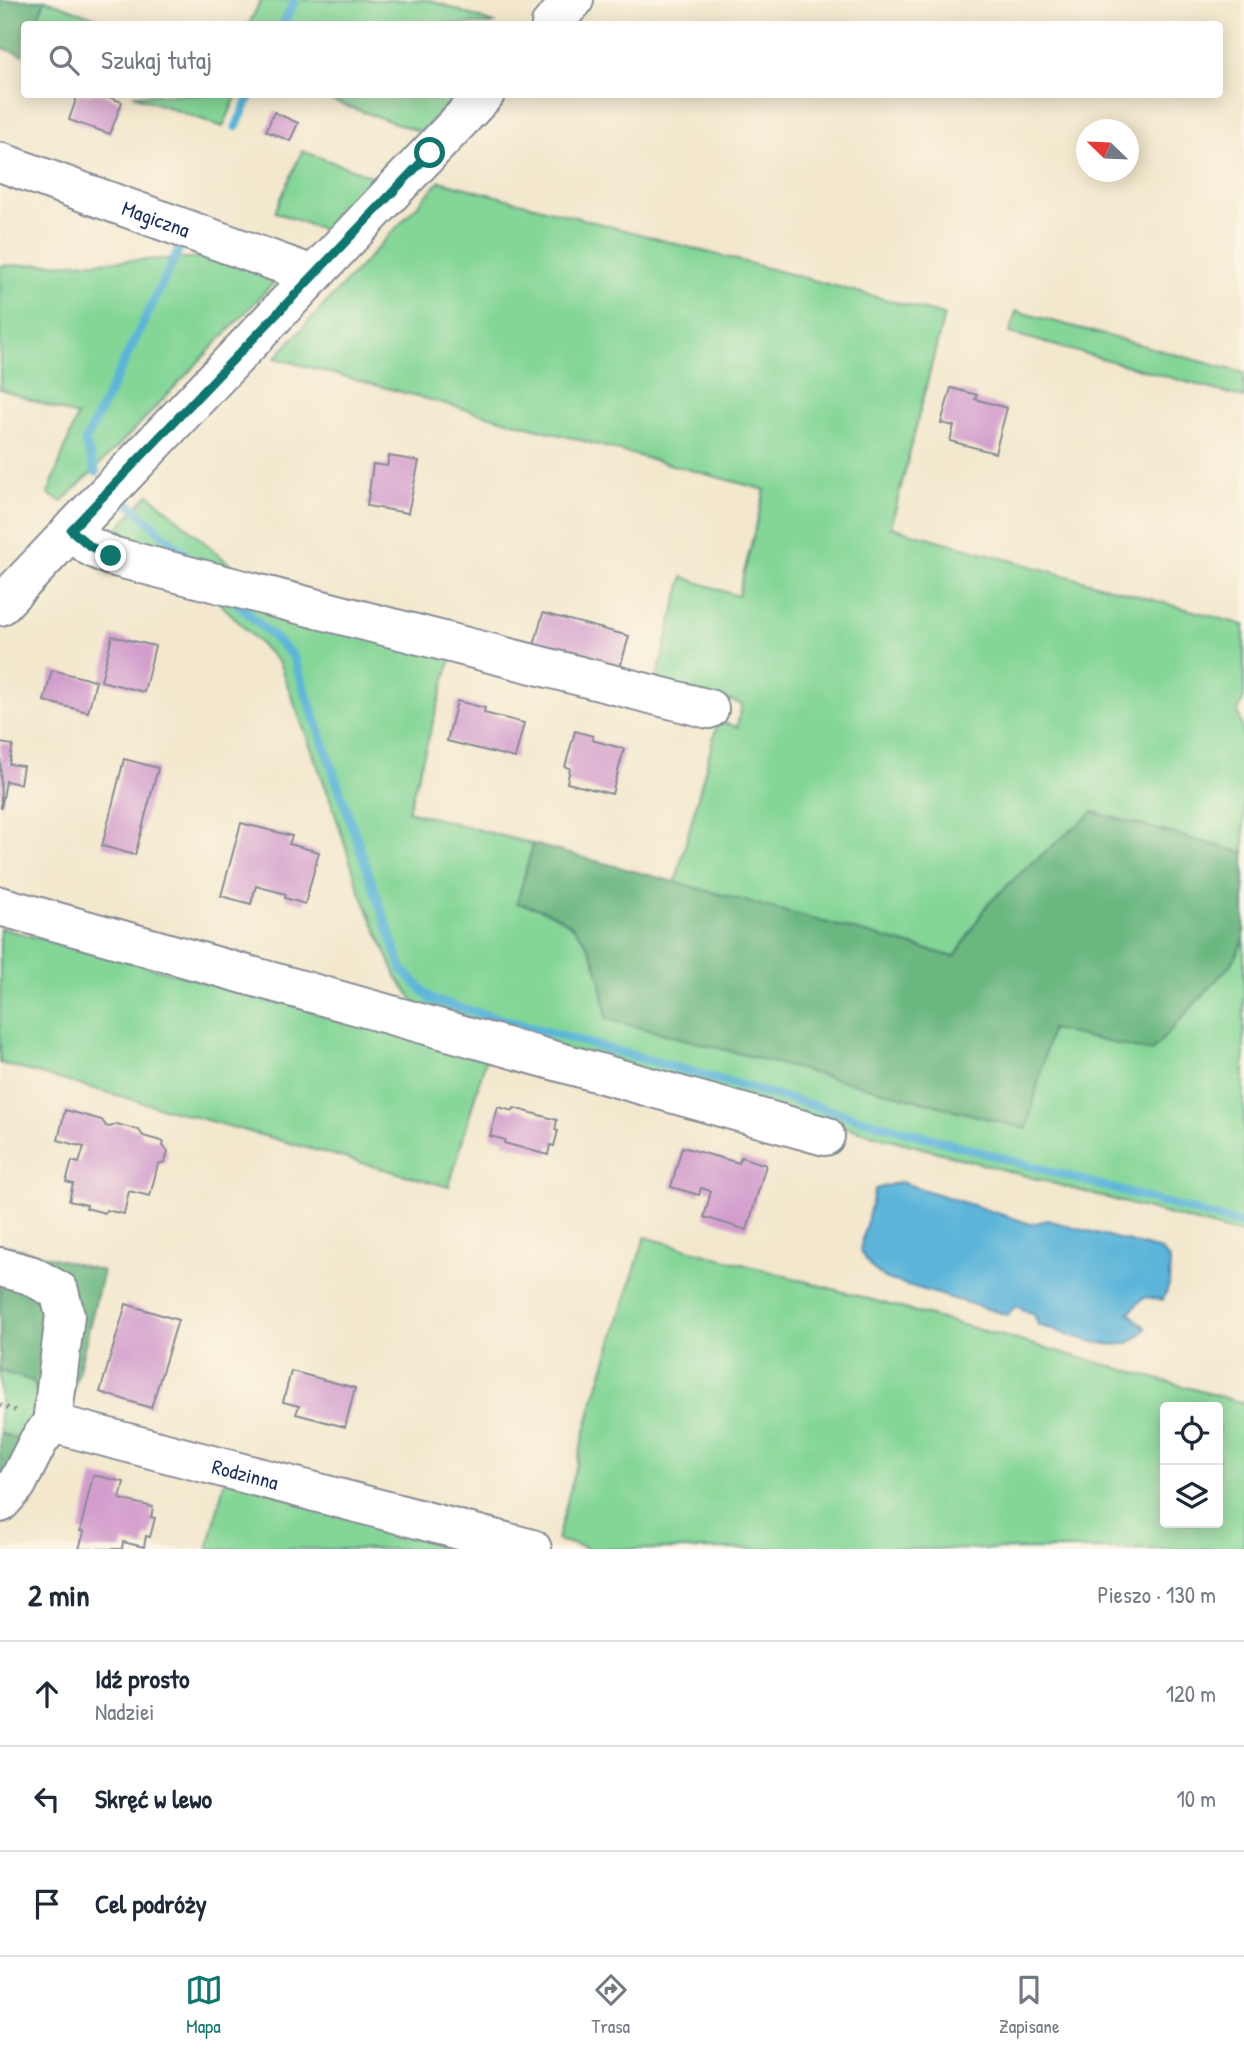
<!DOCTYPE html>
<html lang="pl">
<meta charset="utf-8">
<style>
:root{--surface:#fff;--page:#f2f2f3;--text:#1f2937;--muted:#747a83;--line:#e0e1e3;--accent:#0f766e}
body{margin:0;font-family:"Patrick Hand",sans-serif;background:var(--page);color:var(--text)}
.controls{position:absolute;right:21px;bottom:21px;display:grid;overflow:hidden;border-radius:7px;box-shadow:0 4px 18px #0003}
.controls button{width:63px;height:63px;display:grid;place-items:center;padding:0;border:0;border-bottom:2px solid var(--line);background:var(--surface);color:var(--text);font:35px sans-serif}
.compass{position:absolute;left:1076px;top:119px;width:63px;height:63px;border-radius:50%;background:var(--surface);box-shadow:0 4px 18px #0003;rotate:293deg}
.stop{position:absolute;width:21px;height:21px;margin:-16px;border:5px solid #0f766e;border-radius:50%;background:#fff}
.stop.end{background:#0f766e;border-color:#fff;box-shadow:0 2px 7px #0008}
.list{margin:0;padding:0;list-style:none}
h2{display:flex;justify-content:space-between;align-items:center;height:91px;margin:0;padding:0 28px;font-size:30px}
h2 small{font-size:23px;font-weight:400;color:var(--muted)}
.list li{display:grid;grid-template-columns:46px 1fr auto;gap:21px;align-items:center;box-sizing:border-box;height:105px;padding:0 28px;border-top:2px solid var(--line)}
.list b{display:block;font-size:26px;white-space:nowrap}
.list p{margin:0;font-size:23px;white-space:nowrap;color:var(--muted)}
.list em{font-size:23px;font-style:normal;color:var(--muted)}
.icon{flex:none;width:38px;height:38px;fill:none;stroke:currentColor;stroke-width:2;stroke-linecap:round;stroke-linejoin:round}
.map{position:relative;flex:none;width:1244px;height:1549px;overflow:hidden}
.search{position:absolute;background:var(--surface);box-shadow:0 4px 18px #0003;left:21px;right:21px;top:21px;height:77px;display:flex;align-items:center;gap:18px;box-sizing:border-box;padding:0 24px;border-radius:7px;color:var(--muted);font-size:26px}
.sheet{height:406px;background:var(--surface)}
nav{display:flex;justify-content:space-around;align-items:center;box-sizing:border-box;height:98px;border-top:2px solid var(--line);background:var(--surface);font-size:19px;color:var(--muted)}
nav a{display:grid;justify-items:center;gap:4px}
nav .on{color:var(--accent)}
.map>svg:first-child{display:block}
</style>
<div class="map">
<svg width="1244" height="1549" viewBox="0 0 1244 1549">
<rect width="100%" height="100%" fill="#fcf5e5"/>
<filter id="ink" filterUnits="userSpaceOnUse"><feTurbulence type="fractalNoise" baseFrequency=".0143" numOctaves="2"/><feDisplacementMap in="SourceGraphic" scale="14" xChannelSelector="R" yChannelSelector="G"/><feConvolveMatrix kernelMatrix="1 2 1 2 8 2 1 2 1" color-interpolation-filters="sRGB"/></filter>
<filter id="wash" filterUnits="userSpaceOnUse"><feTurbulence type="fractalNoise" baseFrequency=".00686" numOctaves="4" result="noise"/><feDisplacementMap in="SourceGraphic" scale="28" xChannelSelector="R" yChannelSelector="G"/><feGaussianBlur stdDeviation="1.57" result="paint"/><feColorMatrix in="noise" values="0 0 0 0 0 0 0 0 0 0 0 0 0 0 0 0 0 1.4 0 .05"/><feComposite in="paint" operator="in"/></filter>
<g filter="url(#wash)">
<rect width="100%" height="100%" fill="#f3e8cd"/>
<g fill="#84d697" stroke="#50827a" stroke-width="2" fill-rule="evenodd">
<polygon points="45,0 114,24 35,24"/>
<polygon points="261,0 430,0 496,24 249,24"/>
<polygon points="133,95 237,94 237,95 223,127"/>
<polygon points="315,95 457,95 421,132"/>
<polygon points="302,151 377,178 326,231 275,212"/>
<polygon points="440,181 944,315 891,527 1244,625 1244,698 1238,711 1244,736 1244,853 1093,812 1024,870 986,906 955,957 675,884 718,721 737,727 742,704 656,681 683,577 738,596 765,490 275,358"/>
<polygon points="235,256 283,273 131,433 62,502 48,494 77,416 0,389 0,266"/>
<polygon points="1016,311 1244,373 1244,398 1010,333"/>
<polygon points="149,494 241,574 107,540"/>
<path d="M208 591 452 655 408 811 533 844 517 902C530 906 543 909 555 915 596 934 601 978 607 1019L1051 1029 1233 962 1244 938V1235L423 1013 397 978 360 892 332 804 279 663Z"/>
<polygon points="0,928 487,1055 449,1187 0,1063"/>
<path d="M645 1237 1244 1403V1549H591L557 1540 592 1405ZM1165 1407H1218V1523H1165Z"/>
<polygon points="0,1371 33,1381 43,1405 26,1442 0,1433"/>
<polygon points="225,1479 492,1549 208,1549"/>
</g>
<g fill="#6bb780" stroke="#43736f" stroke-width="2">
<polygon points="0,0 45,0 35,24 24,24 23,55 0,47"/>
<path d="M1093 812 1244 853V939L1233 962 1151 1052 1051 1029 1027 1129 607 1019C601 979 596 934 554 915 543 909 529 906 517 903L533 844 955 957 986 906 1024 870Z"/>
<polygon points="0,1244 103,1271 69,1409 43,1405 33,1381 0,1371"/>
<polygon points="0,1433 26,1442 0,1486"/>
</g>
<path fill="#5bb5d9" stroke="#3b729c" stroke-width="2" d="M900 1182 1031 1224 1047 1220 1160 1250 1170 1260 1169 1285 1163 1300 1144 1297 1129 1313 1146 1328C1140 1335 1134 1342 1124 1344 1100 1348 1062 1332 1038 1325L1034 1314 1015 1306 1008 1315 884 1278 871 1267 860 1250 875 1189Z"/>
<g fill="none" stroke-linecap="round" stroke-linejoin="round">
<g stroke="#5bb5d9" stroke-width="9">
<polyline points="283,24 295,0"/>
<polyline points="236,127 251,94"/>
<polyline points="96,472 85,442 180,247"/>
<polyline points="130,504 193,562"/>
<polyline points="237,603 293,656 402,969 432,1000 1244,1225"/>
</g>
</g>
<g id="blocks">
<g fill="#d39ecd">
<polygon points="78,94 101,94 122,102 110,134 69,120"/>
<polygon points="274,112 298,123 290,141 266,131"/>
<polygon points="951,388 977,395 975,399 1007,408 995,453 950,441 954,426 941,423"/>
<polygon points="389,456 419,461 408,513 367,506 373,464 387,466"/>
<polygon points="543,613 629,636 620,668 534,645"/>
<polygon points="112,636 155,646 144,692 101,681"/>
<polygon points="52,670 96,681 88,712 44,701"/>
<polygon points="457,701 485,708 484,713 524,723 515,758 447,741"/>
<polygon points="575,731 593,736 592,740 624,749 612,794 567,783 570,768 565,767"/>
<polygon points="0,743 13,745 9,764 23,766 20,784 6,781 1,809"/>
<polygon points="124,759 158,768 135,855 102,846"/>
<polygon points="241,823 292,836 289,844 319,852 305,904 285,898 286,894 256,886 251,904 221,896"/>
<polygon points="498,1107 513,1111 514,1108 557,1120 555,1130 558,1131 554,1146 550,1145 548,1155 504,1143 505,1140 490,1136"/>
<polygon points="65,1110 102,1120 106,1126 110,1127 117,1124 139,1130 143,1136 164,1142 163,1146 168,1151 165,1162 158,1164 150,1196 129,1191 124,1214 106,1210 105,1213 86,1208 87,1205 69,1201 73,1184 66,1182 72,1161 79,1163 84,1147 58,1140"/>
<polygon points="682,1147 739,1163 741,1157 766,1165 747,1230 704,1217 711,1191 701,1188 699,1195 671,1187"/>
<polygon points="126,1304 178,1320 151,1408 100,1392"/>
<polygon points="291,1371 355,1388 345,1427 296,1414 299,1406 283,1402"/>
<polygon points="93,1475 124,1482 120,1499 153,1507 151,1517 155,1518 150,1537 146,1536 144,1547 123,1542 122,1549 79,1549 84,1532 80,1531"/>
</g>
</g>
</g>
<g filter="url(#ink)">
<use href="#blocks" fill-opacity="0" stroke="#878c96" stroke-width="2"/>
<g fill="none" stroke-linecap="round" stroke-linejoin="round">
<defs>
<g id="minor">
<polyline points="551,24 574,0"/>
<path id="s1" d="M0 162 313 275"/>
<polyline points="71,530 91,547 111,556 709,709"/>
<polyline points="0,606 485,94"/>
<polyline points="0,906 825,1136"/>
<polyline points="0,1267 30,1275 59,1291 65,1315 52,1423"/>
<path id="s2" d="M0 1503 17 1484 38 1442 52 1423 532 1549"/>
</g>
</defs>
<use href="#minor" stroke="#878c96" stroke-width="42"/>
<polyline stroke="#878c96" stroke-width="4.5" stroke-dasharray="2 5" stroke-linecap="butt" points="0,1405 19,1412"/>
<use href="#minor" stroke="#fff" stroke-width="38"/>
</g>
</g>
<g fill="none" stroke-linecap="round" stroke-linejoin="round" filter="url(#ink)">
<polyline stroke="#0f766e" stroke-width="9" points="111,556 91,547 71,530 430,153"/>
</g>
<g text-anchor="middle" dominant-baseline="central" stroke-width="7" stroke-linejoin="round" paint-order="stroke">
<g font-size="21" fill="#1b2f5e" stroke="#fcf5e5">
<text stroke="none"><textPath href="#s1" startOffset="166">Magiczna</textPath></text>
<text stroke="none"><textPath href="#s2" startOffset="296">Rodzinna</textPath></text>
</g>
</g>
</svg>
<div class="controls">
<button><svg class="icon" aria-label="locate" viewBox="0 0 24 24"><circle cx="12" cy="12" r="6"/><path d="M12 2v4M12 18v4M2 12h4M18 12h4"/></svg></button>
<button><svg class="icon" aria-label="layers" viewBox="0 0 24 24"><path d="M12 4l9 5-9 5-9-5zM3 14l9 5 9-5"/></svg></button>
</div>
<svg class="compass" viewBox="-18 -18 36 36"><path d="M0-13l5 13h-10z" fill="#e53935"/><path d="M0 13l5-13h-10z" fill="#747a83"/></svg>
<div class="stop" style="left:430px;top:153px"></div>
<div class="stop end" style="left:111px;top:556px"></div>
<div class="search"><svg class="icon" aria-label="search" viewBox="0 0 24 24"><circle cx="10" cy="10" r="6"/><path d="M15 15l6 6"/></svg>Szukaj tutaj</div>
</div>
<section class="sheet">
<h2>2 min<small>Pieszo · 130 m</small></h2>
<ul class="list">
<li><svg class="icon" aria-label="ahead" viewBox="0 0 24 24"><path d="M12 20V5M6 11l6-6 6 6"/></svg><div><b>Idź prosto</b><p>Nadziei</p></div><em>120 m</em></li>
<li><svg class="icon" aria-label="left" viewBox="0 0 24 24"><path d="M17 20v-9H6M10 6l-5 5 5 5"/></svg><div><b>Skręć w lewo</b></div><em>10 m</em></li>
<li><svg class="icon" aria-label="arrive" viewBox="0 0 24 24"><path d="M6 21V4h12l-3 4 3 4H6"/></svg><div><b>Cel podróży</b></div></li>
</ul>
</section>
<nav>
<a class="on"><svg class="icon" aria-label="map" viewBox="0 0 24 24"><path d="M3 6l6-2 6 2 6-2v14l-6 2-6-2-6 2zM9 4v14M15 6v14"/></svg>Mapa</a>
<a><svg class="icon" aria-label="directions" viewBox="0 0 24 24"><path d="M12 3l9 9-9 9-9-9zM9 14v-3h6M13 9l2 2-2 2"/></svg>Trasa</a>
<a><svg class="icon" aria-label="saved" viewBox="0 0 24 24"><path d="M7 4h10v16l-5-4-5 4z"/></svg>Zapisane</a>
</nav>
